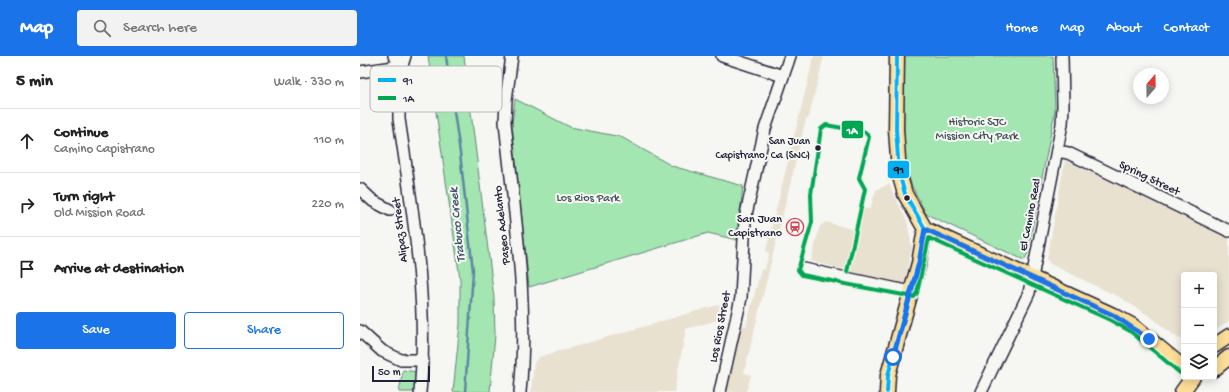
<!DOCTYPE html>
<meta charset="utf-8">
<style>
:root{--surface:#fff;--page:#f2f2f2;--text:#222;--muted:#767676;--line:#e0e0e0;--accent:#1a73e8}
body{margin:0;font-family:"Gochi Hand",sans-serif;background:var(--page);color:var(--text)}
.controls{position:absolute;right:12px;bottom:12px;display:grid;overflow:hidden;border-radius:4px;box-shadow:0 2px 10px #0003}
.controls button{width:36px;height:36px;display:grid;place-items:center;padding:0;border:0;border-bottom:1px solid var(--line);background:var(--surface);color:var(--text);font:20px sans-serif}
.compass{position:absolute;left:773px;top:12px;width:36px;height:36px;border-radius:50%;background:var(--surface);box-shadow:0 2px 10px #0003;rotate:20deg}
.scale{position:absolute;left:12px;bottom:10px;width:58px;box-sizing:border-box;padding-left:4px;border:2px solid #22223b;border-top:0;font-size:11px;line-height:14px;white-space:nowrap;color:#22223b;-webkit-text-stroke:3px #f6f6f2;paint-order:stroke}
.stop{position:absolute;width:12px;height:12px;margin:-9px;border:3px solid #1a73e8;border-radius:50%;background:#fff}
.stop.end{background:#1a73e8;border-color:#fff;box-shadow:0 1px 4px #0008}
.list{margin:0;padding:0;list-style:none}
h2{display:flex;justify-content:space-between;align-items:center;height:52px;margin:0;padding:0 16px;font-size:17px}
h2 small{font-size:13px;font-weight:400;color:var(--muted)}
.list li{display:grid;grid-template-columns:26px 1fr auto;gap:12px;align-items:center;box-sizing:border-box;height:64px;padding:0 16px;border-top:1px solid var(--line)}
.list b{display:block;font-size:15px;white-space:nowrap}
.list p{margin:0;font-size:13px;white-space:nowrap;color:var(--muted)}
.list em{font-size:13px;font-style:normal;color:var(--muted)}
.actions{display:flex;gap:8px;padding:12px 16px}
.actions a{flex:1;padding:9px 0;border:1px solid var(--accent);border-radius:4px;text-align:center;font-size:14px;color:var(--accent)}
.actions .main{background:var(--accent);color:#fff}
.icon{flex:none;width:22px;height:22px;fill:none;stroke:currentColor;stroke-width:2;stroke-linecap:round;stroke-linejoin:round}
.map{position:relative;flex:none;width:869px;height:336px;overflow:hidden}
header{display:flex;align-items:center;gap:24px;box-sizing:border-box;height:56px;padding:0 20px;background:var(--accent);color:#fff}
header strong{font-size:19px}
nav{display:flex;gap:22px;margin-inline-start:auto;font-size:14px}
.search{width:280px;height:36px;background:var(--page);display:flex;align-items:center;gap:10px;box-sizing:border-box;padding:0 14px;border-radius:4px;color:var(--muted);font-size:15px}
main{display:flex}
aside{flex:1;background:var(--surface)}
.map>svg:first-child{display:block}
</style>
<header>
<strong>Map</strong>
<div class="search"><svg class="icon" aria-label="search" viewBox="0 0 24 24"><circle cx="10" cy="10" r="6"/><path d="M15 15l6 6"/></svg>Search here</div>
<nav><a>Home</a><a>Map</a><a>About</a><a>Contact</a></nav>
</header>
<main>
<aside>
<h2>5 min<small>Walk · 330 m</small></h2>
<ul class="list">
<li><svg class="icon" aria-label="ahead" viewBox="0 0 24 24"><path d="M12 20V5M6 11l6-6 6 6"/></svg><div><b>Continue</b><p>Camino Capistrano</p></div><em>110 m</em></li>
<li><svg class="icon" aria-label="right" viewBox="0 0 24 24"><path d="M7 20v-9h11M14 6l5 5-5 5"/></svg><div><b>Turn right</b><p>Old Mission Road</p></div><em>220 m</em></li>
<li><svg class="icon" aria-label="arrive" viewBox="0 0 24 24"><path d="M6 21V4h12l-3 4 3 4H6"/></svg><div><b>Arrive at destination</b></div></li>
</ul>
<div class="actions"><a class="main">Save</a><a>Share</a></div>
</aside>
<div class="map">
<svg width="869" height="336" viewBox="0 0 869 336">
<rect width="100%" height="100%" fill="#f6f6f2"/>
<filter id="ink" filterUnits="userSpaceOnUse"><feTurbulence type="fractalNoise" baseFrequency=".025" numOctaves="2"/><feDisplacementMap in="SourceGraphic" scale="8" xChannelSelector="R" yChannelSelector="G"/><feConvolveMatrix kernelMatrix="1 2 1 2 8 2 1 2 1" color-interpolation-filters="sRGB"/></filter>
<g filter="url(#ink)">
<g fill="#e8e1d0">
<polygon points="454,0 464,0 448,64 446,63 384,317 391,319 386,336 363,336 379,268 386,270 401,214 405,213 409,198 406,194"/>
<polygon points="705,104 869,182 869,265 854,275 854,219 824,219 824,284 816,281 791,261 761,242 690,208 687,203"/>
<polygon points="529,128 547,165 552,192 544,227 541,229 451,205 460,170 466,166 495,174 501,153 510,153 516,134"/>
<polygon points="368,246 365,262 326,273 314,336 171,336 174,307 179,301"/>
</g>
<g fill="#a4e6b1" stroke="#638476">
<polygon points="68,0 104,0 134,242 135,279 130,336 93,336 100,268 100,223"/>
<polygon points="543,0 693,0 695,55 667,199 664,204 566,158 551,128 544,103"/>
<polygon points="155,43 210,71 261,81 312,110 383,130 377,184 348,177 169,231 152,68"/>
<polygon points="43,314 57,316 54,336 39,336"/>
</g>
<g fill="none" stroke-linecap="round" stroke-linejoin="round">
<polyline stroke="#5c86a1" stroke-width="2.5" points="86,0 100,97 113,215 105,336"/>
<defs>
<g id="minor">
<polyline points="34,0 41,10"/>
<path d="M45 0C38 20 39 42 39 63 52 153 69 245 60 336"/>
<path d="M152 0 146 44 145 66C154 155 169 246 160 336"/>
<polyline points="362,0 423,20"/>
<polyline points="0,16 41,10"/>
<polyline points="697,95 708,97 869,175"/>
<polyline points="0,133 13,145 30,154"/>
<polyline points="444,213 551,236"/>
<polyline points="0,275 22,295 41,304 63,304"/>
<polyline points="360,336 381,242 385,163 405,73 430,0"/>
<polyline points="621,336 669,237 702,68 703,50 702,0"/>
</g>
<g id="major">
<polyline points="565,173 753,259 773,270 824,312"/>
<polyline points="854,290 869,280"/>
<polyline points="854,313 869,301"/>
<polyline points="527,336 528,319 559,207 565,173 545,138 539,117 536,73 537,0"/>
<polyline points="822,336 833,321"/>
</g>
</defs>
<use href="#minor" stroke="#22223b" stroke-width="14"/>
<use href="#major" stroke="#22223b" stroke-width="17"/>
<use href="#minor" stroke="#f6f6f2" stroke-width="11"/>
<use href="#major" stroke="#fdde96" stroke-width="14"/>
<defs>
<polyline id="bus-1" points="527,336 528,319 559,207 565,173 545,138 539,117 536,73 537,0"/>
<g id="bus-2">
<polyline points="477,226 442,219 438,214 452,166 451,138 461,73 466,69 505,76 509,81 499,122 505,133 487,216"/>
<polyline points="480,227 554,241 557,237 569,182 750,264 770,275 820,317"/>
</g>
</defs>
<use href="#bus-1" stroke="#f6f6f2" stroke-width="7"/>
<use href="#bus-2" stroke="#f6f6f2" stroke-width="7"/>
<use href="#bus-1" stroke="#00aff2" stroke-width="4"/>
<use href="#bus-2" stroke="#00a651" stroke-width="4"/>
</g>
</g>
<g fill="none" stroke-linecap="round" stroke-linejoin="round" filter="url(#ink)">
<polyline stroke="#1a73e8" stroke-width="5" points="533,301 559,207 565,173 753,259 789,283"/>
</g>
<defs>
<symbol id="station-ring" viewBox="-11 -11 22 22"><circle r="9.5" fill="#f6f6f2" stroke="#d1495b" stroke-width="1.5"/><path d="M-3-6H3Q5-6 5-4V2Q5 4 3 4L4.5 6H3L1.5 4h-3L-3 6H-4.5L-3 4Q-5 4-5 2V-4Q-5-6-3-6ZM-3.5-4v3h7v-3ZM-3.5 1v1.5H-2V1ZM2 1v1.5H3.5V1Z" fill="#d1495b"/></symbol>
</defs>
<g fill-rule="evenodd">
<use href="#station-ring" x="425" y="161" width="20" height="20"/>
</g>
<g fill="#22223b" stroke="#f6f6f2" stroke-width="1.5">
<circle cx="458" cy="92" r="3.5"/>
<circle cx="547" cy="142" r="3.5"/>
</g>
<g text-anchor="middle" dominant-baseline="central" stroke-width="4" stroke-linejoin="round" paint-order="stroke">
<g font-size="11" fill="#22223b" stroke="#f6f6f2" text-anchor="end">
<text x="450" y="86">San Juan<tspan x="450" dy="14">Capistrano, Ca (SNC)</tspan></text>
</g>
<g font-size="12" fill="#425358" stroke="#f6f6f2">
<text x="617" y="67">Historic SJC<tspan x="617" dy="14">Mission City Park</tspan></text>
<text x="228" y="143">Los Rios Park</text>
</g>
<g font-size="12" fill="#22223b" stroke="#f6f6f2">
<text transform="translate(789 123) rotate(26)">Spring Street</text>
<text transform="translate(671 159) rotate(-79)">El Camino Real</text>
<text transform="translate(143 169) rotate(-96)">Paseo Adelanto</text>
<text transform="translate(41 174) rotate(-97)">Alipaz Street</text>
<text transform="translate(361 271) rotate(-79)">Los Rios Street</text>
</g>
<g font-size="12" fill="#22223b" stroke="#f6f6f2" text-anchor="end">
<text x="422" y="164">San Juan<tspan x="422" dy="14">Capistrano</tspan></text>
</g>
<g font-size="13" font-style="italic" fill="#3f546e" stroke="#f6f6f2">
<text transform="translate(98 169) rotate(-96)">Trabuco Creek</text>
</g>
</g>
<rect x="10" y="10" width="132" height="46" rx="6" fill="#f6f6f2" stroke="#b6b6bb" stroke-width="1"/>
<rect x="18" y="22" width="18" height="4" fill="#00aff2"/>
<rect x="18" y="40" width="18" height="4" fill="#00a651"/>
<g font-size="11" fill="#22223b">
<text x="43" y="28">91</text>
<text x="43" y="46">1A</text>
</g>
<g stroke="#f6f6f2" stroke-width="1.5">
<rect x="481" y="64" width="23" height="19" rx="4" fill="#00a651"/>
<rect x="527" y="104" width="23" height="19" rx="4" fill="#00aff2"/>
</g>
<g font-size="11" text-anchor="middle" font-weight="bold" fill="#fff">
<text x="492" y="78">1A</text>
</g>
<g font-size="11" text-anchor="middle" font-weight="bold" fill="#111">
<text x="539" y="117">91</text>
</g>
</svg>
<div class="controls">
<button>+</button>
<button>−</button>
<button><svg class="icon" aria-label="layers" viewBox="0 0 24 24"><path d="M12 4l9 5-9 5-9-5zM3 14l9 5 9-5"/></svg></button>
</div>
<svg class="compass" viewBox="-18 -18 36 36"><path d="M0-13l5 13h-10z" fill="#e53935"/><path d="M0 13l5-13h-10z" fill="#767676"/></svg>
<div class="scale">50 m</div>
<div class="stop" style="left:533px;top:301px"></div>
<div class="stop end" style="left:789px;top:283px"></div>
</div>
</main>
